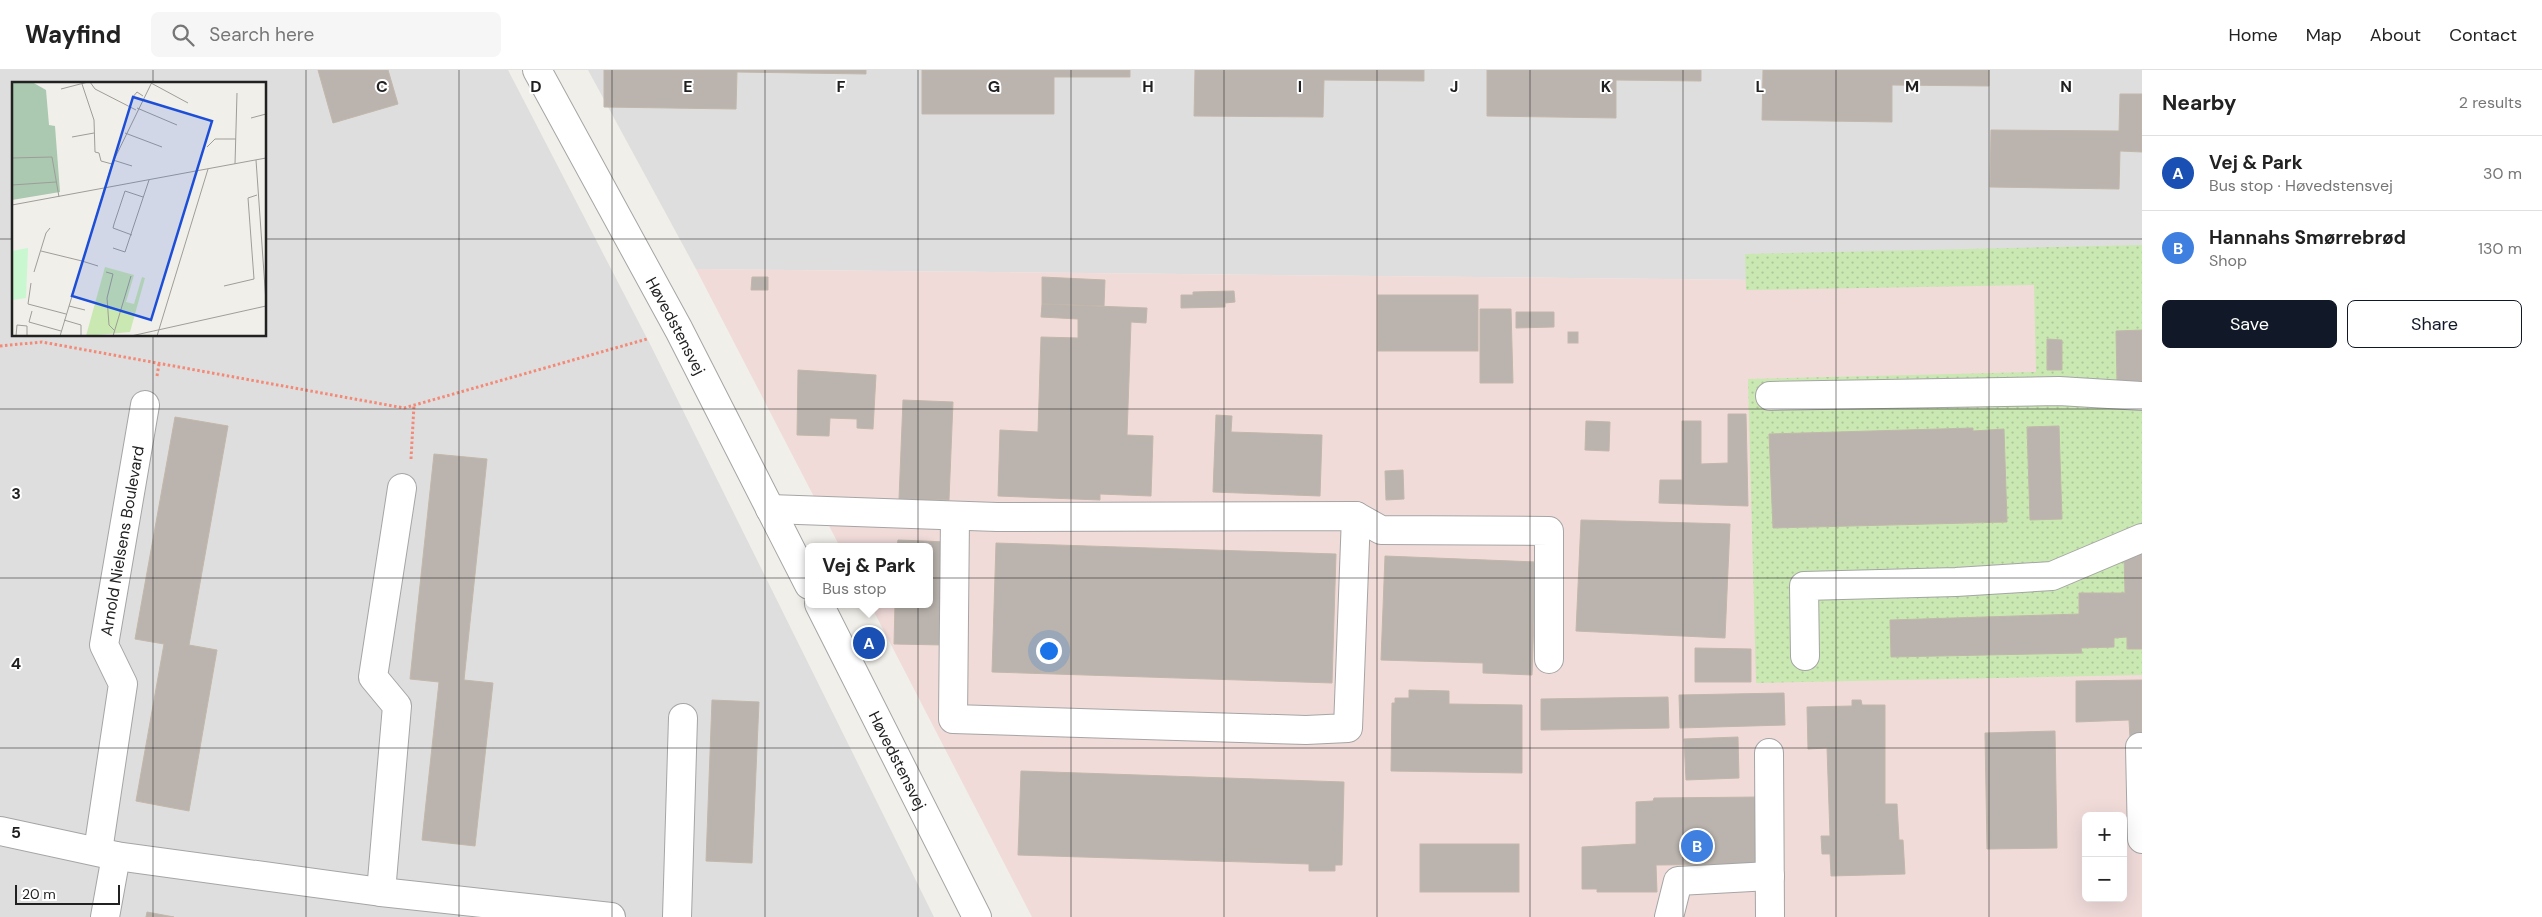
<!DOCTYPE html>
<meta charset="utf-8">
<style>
:root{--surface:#fff;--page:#f6f6f6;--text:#222;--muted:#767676;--line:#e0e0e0;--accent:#111827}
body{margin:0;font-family:"DM Sans",sans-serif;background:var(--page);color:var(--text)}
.controls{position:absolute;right:15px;bottom:15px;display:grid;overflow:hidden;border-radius:8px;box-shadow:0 5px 20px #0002}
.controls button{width:45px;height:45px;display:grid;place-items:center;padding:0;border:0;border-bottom:1px solid var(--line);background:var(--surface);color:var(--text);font:25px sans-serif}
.scale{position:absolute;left:15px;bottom:12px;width:105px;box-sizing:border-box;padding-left:5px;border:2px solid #212121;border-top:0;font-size:14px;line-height:18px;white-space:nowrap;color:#212121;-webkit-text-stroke:4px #fff;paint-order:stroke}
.you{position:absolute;left:1048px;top:580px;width:18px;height:18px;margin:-12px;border:4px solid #fff;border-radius:50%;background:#1a73e8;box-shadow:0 0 0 8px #1a73e833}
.badge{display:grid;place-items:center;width:32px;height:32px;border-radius:50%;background:var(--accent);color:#fff;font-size:16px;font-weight:700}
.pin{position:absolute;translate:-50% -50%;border:2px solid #fff;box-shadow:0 1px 5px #0006}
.popup{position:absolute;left:805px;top:473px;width:128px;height:65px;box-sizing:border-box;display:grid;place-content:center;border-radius:8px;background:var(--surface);filter:drop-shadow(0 1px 4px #0005);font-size:16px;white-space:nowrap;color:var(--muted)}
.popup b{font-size:19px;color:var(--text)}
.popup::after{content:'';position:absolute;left:50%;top:100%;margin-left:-10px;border:10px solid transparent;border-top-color:var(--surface)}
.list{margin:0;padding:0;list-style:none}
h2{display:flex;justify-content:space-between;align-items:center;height:65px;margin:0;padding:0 20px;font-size:21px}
h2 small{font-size:16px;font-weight:400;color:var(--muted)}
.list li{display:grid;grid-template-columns:32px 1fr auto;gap:15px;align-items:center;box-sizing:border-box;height:75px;padding:0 20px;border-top:1px solid var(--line)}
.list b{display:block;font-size:19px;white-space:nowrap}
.list p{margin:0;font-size:16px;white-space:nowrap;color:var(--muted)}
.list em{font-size:16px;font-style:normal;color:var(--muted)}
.actions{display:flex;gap:10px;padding:15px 20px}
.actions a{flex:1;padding:11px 0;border:1px solid var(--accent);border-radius:8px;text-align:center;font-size:18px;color:var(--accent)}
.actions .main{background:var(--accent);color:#fff}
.icon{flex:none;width:28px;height:28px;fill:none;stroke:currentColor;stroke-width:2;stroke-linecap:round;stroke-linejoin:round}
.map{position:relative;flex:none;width:2142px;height:847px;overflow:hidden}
header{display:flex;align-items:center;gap:30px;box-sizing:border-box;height:70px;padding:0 25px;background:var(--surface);border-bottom:1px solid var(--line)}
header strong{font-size:24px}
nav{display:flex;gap:28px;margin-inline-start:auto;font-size:18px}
.search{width:350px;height:45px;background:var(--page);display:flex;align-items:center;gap:12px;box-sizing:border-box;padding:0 18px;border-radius:8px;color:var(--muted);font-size:19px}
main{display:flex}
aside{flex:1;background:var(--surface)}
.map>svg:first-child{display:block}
</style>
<header>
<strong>Wayfind</strong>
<div class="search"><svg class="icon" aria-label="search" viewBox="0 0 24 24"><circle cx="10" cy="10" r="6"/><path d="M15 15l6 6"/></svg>Search here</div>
<nav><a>Home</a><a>Map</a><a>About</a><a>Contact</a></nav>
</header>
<main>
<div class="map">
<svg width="2142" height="847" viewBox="0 0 2142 847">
<defs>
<pattern id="grass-dots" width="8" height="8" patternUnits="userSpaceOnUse" patternTransform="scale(1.25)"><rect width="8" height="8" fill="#cae8b2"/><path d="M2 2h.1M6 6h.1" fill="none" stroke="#adc799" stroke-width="1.8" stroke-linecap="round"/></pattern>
</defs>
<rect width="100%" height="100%" fill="#f1efe9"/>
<g fill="#dfdede" fill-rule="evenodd">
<path d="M0 0H508L650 274 934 847H0ZM14 14H265V265H14Z"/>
<polygon points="588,0 2142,0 2142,214 696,199"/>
</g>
<path fill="#f0dbd9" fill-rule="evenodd" d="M696 199 2142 214V847H1032L870 534H929V477H840ZM2086 746H2123V828H2086Z"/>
<polygon fill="url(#grass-dots)" points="2142,175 2142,605 1756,613 1748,309 2036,302 2034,215 1746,220 1745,184"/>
<g fill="#bbb4ae" stroke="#c2b7ab">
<polygon points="318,0 388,0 398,34 333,53"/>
<polygon points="604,0 866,0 866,4 737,2 736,39 604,37"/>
<polygon points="922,0 1130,0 1130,7 1054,7 1054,44 922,44"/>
<polygon points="1195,0 1424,0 1424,11 1324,10 1323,47 1194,46"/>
<polygon points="1487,0 1701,0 1701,11 1616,10 1616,48 1487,46"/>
<polygon points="1763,0 1989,0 1989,16 1892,15 1892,52 1762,50"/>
<polygon points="2120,24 2142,24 2142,82 2120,81 2119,119 1990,117 1991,60 2119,61"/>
<polygon points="752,207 768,207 768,220 751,220"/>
<polygon points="1042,207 1105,210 1104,236 1042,234"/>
<polygon points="1234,221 1235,232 1225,233 1225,237 1181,238 1181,225 1193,225 1193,222"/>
<rect x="1378" y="225" width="100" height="56"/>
<polygon points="1042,234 1147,238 1146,253 1131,252 1127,365 1153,366 1151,426 1100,424 1100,430 998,426 1000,360 1038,362 1041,267 1078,268 1078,249 1041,247"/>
<polygon points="1480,239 1511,239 1513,313 1480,313"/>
<polygon points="1516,242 1554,242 1554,257 1516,258"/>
<polygon points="2142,260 2142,313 2117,312 2116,261"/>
<rect x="1568" y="262" width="10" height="11"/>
<polygon points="2047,269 2062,270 2062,300 2047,300"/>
<polygon points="798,300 876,305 873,359 857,358 857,349 830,348 829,366 797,365"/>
<polygon points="903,330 953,332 949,430 899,429"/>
<polygon points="1728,344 1746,344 1748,436 1659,433 1660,410 1682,410 1682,351 1701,351 1701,394 1728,393"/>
<polygon points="1216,345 1232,346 1231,362 1322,365 1320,426 1213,422"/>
<polygon points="175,347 228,356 189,575 217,580 189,741 136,731 164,574 135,569"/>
<polygon points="1586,351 1610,352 1609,381 1585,380"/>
<polygon points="2059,356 2062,449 2030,450 2027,357"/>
<polygon points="1973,358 1973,361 2004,359 2007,452 1773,458 1769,364"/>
<polygon points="434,384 487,389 464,610 493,613 475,776 422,770 439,612 410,609"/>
<polygon points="1403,400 1404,429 1386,430 1385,401"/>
<polygon points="1581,450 1730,454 1725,568 1576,561"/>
<polygon points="898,470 947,472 944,575 894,574 895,534 929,534 929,477 897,477"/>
<polygon points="996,473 1336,484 1332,613 992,602"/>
<polygon points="2124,484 2142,484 2142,579 2127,579 2127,567 2114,568 2114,577 2081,578 2082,583 1891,587 1890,550 2079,544 2079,523 2125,523"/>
<polygon points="1385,486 1536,492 1532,605 1483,603 1483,593 1381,590"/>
<polygon points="1695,578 1751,579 1751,612 1695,612"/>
<polygon points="2142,610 2142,668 2130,668 2129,650 2076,652 2076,611"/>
<polygon points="1409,620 1449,621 1449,634 1522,635 1522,703 1391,701 1392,633 1395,633 1395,628 1409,628"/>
<polygon points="1784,623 1785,655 1680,658 1679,625"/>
<polygon points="1668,627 1669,658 1541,660 1541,629"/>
<polygon points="712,630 759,632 752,793 706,791"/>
<polygon points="1852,630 1861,630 1862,635 1885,635 1885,734 1897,734 1899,770 1903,770 1905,804 1831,806 1830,784 1822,784 1821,766 1830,766 1827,678 1808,679 1807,637 1852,636"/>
<polygon points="2055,661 2057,778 1987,779 1985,663"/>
<polygon points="1738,667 1739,708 1686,710 1684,669"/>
<polygon points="1021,701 1344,712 1342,795 1335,795 1335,801 1309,801 1309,794 1018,785"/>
<polygon points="1760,727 1761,794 1656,795 1657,822 1597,822 1597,819 1582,819 1582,777 1636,774 1636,732 1653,731 1654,728"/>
<rect x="1420" y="774" width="99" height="48"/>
<polygon points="147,842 174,847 146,847"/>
</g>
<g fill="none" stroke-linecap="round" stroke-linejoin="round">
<defs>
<g id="minor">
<path id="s1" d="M537 0 679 260 809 515"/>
<polyline points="1770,326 2059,321 2142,326"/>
<polyline points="770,439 997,447 1356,446 1381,460 1549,461 1549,589"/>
<polyline points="955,446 953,649 1306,660 1348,658 1356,446"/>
<path id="s2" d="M819 534 977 847"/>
<polyline points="1805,586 1804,516 1956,512 2052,506 2142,468"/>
<polyline points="2140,677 2142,769"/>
<polyline points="1769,683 1770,847"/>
<polyline points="0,761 116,786 381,822 611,847"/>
<path id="s3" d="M98 781 123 614 104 575 145 335"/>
<polyline points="381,822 397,636 373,607 402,418"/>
<polyline points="105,847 116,786"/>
<polyline points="677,847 683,648"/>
<polyline points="1669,847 1678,811 1770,806"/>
</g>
</defs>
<use href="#minor" stroke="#a5a5a5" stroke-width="30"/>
<g stroke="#f38a78" stroke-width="3" stroke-dasharray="2.5 2.5" stroke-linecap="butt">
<polyline points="0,276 42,272 404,338 647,269"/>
<polyline points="157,306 159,294"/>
<polyline points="411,389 414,335"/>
</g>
<use href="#minor" stroke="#fff" stroke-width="28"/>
</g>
<path fill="none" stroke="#212121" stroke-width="1" stroke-opacity="0.55" d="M153 0V14M306 0V847M459 0V847M612 0V847M765 0V847M918 0V847M1071 0V847M1224 0V847M1377 0V847M1530 0V847M1683 0V847M1836 0V847M1989 0V847M0 169H14M265 169H2142M153 265V847M0 339H2142M0 508H2142M0 678H2142"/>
<g text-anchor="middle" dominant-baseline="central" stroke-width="4" stroke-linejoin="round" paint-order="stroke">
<g font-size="16" fill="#212121" stroke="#fff">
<text stroke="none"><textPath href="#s1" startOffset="291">Høvedstensvej</textPath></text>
<text stroke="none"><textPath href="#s3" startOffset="318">Arnold Nielsens Boulevard</textPath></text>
<text stroke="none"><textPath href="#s2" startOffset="175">Høvedstensvej</textPath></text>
</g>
</g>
<g transform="translate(12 12)">
<rect width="254" height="254" fill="#f1efe9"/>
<path d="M93 185 122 193 114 220 122 222 130 195 133 196 118 250 74 254Z" fill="#cae8b2"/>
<path d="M0 0H20L34 8 37 43 43 44 48 110 0 118Z" fill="#abc9b1"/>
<path d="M16 166 14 216 0 218V169Z" fill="#c9f7cf"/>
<path fill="none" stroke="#9e9d99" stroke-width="1" d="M78 0 83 7 124 28M139 1 176 21M70 2 82 38 83 70 87 71 89 79 100 82M49 7 76 0M120 16 125 10 131 14M125 26 165 43M239 36 254 32M113 51 150 65M60 55 82 51M195 65 203 57H224M0 76 40 75 47 115M101 78 120 84M244 78 254 220M223 82 225 11M0 103 44 100M0 123 254 76M120 153 101 146 102 142 113 109 131 115M101 166 113 170 137 98M29 169 70 179M70 179 86 184M22 190 34 151 38 146M94 190 101 192 95 216 97 243 102 248M19 201 16 222 54 232M212 204 242 197 236 116 245 113M60 214 76 219M57 224 73 228M20 229 17 240 49 249M52 238 69 243V254M4 254 5 243 15 244V254M48 254 100 82 140 0M101 254 119 194M119 254 254 224M145 254 196 87"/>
<path fill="#1d4ed8" fill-opacity="0.15" stroke="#1d4ed8" stroke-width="2.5" d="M121 15 200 39 139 238 60 214Z"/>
<rect width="254" height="254" fill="none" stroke="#212121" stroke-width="2.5"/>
</g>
<g font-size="16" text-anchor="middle" font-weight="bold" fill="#212121" stroke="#fff" stroke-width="4" stroke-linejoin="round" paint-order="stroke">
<text x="382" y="22">C</text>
<text x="536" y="22">D</text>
<text x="688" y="22">E</text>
<text x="841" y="22">F</text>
<text x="994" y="22">G</text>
<text x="1148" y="22">H</text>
<text x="1300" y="22">I</text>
<text x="1454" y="22">J</text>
<text x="1606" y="22">K</text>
<text x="1760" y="22">L</text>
<text x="1912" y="22">M</text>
<text x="2066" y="22">N</text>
<text x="16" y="429">3</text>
<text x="16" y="599">4</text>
<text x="16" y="768">5</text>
</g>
</svg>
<div class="controls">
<button>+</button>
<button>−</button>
</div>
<div class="scale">20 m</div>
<div class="you"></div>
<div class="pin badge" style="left:869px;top:573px;background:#1a4fb4">A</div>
<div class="popup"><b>Vej &amp; Park</b>Bus stop</div>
<div class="pin badge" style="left:1697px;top:776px;background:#3f7fe0">B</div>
</div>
<aside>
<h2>Nearby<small>2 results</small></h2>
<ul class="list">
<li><span class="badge" style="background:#1a4fb4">A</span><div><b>Vej &amp; Park</b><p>Bus stop · Høvedstensvej</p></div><em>30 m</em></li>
<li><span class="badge" style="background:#3f7fe0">B</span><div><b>Hannahs Smørrebrød</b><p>Shop</p></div><em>130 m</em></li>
</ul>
<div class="actions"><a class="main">Save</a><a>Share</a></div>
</aside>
</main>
